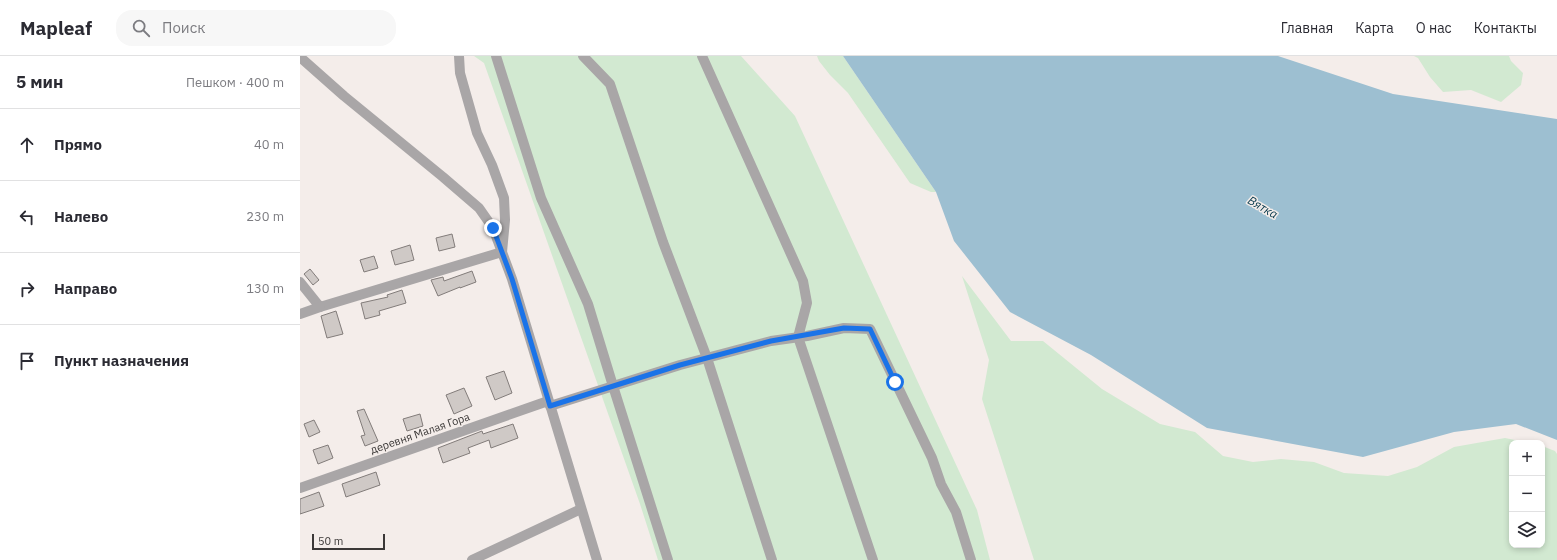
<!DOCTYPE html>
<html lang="ru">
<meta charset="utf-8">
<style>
:root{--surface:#fff;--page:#f7f7f7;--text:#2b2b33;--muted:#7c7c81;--line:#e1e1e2}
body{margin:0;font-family:"IBM Plex Sans",sans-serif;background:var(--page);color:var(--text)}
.controls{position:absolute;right:12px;bottom:12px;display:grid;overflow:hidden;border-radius:8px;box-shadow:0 2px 6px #0003}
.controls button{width:36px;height:36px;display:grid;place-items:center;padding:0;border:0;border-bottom:1px solid var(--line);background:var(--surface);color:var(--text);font:20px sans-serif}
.scale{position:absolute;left:12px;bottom:10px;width:73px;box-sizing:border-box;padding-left:4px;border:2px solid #3b3837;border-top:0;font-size:11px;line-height:14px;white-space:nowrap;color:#3b3837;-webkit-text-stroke:3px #f4edea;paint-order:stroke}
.stop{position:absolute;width:12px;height:12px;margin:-9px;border:3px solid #1a73e8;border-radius:50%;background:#fff}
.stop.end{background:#1a73e8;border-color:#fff;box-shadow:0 1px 4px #0008}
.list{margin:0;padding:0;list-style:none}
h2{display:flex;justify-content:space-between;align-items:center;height:52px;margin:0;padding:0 16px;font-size:17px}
h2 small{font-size:13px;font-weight:400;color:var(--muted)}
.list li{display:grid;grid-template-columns:26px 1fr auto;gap:12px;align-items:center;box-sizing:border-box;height:72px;padding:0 16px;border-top:1px solid var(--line)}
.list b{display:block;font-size:15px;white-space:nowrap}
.list em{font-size:13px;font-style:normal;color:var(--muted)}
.icon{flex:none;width:22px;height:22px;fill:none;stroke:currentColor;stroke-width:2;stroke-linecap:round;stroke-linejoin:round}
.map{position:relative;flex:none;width:1257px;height:504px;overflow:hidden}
header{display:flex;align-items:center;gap:24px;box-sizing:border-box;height:56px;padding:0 20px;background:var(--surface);border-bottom:1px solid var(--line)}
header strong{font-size:19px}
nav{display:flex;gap:22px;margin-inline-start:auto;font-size:14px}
.search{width:280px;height:36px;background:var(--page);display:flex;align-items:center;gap:10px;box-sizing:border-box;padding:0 14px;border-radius:16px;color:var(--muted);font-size:15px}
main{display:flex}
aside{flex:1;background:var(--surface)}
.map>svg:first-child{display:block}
</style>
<header>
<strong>Mapleaf</strong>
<div class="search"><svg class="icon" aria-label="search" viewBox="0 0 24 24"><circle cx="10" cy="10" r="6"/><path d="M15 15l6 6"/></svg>Поиск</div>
<nav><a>Главная</a><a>Карта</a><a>О нас</a><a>Контакты</a></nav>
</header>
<main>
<aside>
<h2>5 мин<small>Пешком · 400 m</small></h2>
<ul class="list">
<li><svg class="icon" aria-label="ahead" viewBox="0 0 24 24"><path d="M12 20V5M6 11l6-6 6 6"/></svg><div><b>Прямо</b></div><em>40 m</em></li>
<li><svg class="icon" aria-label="left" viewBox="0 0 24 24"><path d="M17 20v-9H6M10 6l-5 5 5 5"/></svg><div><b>Налево</b></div><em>230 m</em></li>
<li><svg class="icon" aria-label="right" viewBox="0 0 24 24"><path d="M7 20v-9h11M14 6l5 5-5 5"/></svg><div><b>Направо</b></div><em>130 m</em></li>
<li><svg class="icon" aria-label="arrive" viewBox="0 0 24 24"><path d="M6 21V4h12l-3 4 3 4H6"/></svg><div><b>Пункт назначения</b></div></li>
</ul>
</aside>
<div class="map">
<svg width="1257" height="504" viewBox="0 0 1257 504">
<rect width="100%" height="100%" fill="#f4edea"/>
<g fill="#d2e9d1">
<polygon points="174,0 441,0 495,60 677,454 690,504 358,504 340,448 184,7"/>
<polygon points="517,0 543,0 636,136 631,136 610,127 548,37 530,19 519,5"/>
<polygon points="1114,0 1209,0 1211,5 1223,17 1221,29 1201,46 1171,34 1143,36 1130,21 1118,2"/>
<polygon points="662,220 711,285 743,285 802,333 860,368 895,376 923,400 953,406 981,403 1014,406 1044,417 1088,420 1117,411 1154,391 1205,382 1230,387 1212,387 1212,489 1242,489 1242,390 1255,395 1257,398 1257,504 734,504 682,343 689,304"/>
</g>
<polygon fill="#9dbfd1" points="543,0 978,0 1093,38 1257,63 1257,384 1216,368 1154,376 1063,401 907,372 791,299 710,256 654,185 636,136"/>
<g fill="#cfc9c6" stroke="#827c7a">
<polygon points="152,178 155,191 139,195 136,182"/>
<polygon points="110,189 114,204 95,209 91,195"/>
<polygon points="74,200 78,212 64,216 60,204"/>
<polygon points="10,213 19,224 13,229 4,218"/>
<polygon points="172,215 176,226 160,232 160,231 138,240 131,224 143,221 144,225"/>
<polygon points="102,234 106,247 79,255 80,259 65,263 61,247 88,241 87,239"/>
<polygon points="36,255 43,278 27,282 21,260"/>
<polygon points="204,315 212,337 195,344 186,321"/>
<polygon points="164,332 172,350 154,358 146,339"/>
<polygon points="64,353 78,385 65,390 61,380 65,379 57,355"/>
<polygon points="120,358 123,370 107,375 103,363"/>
<polygon points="14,364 20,376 9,381 4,368"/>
<polygon points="213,368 218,382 191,392 189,384 168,392 170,397 143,407 138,392 182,375 183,378"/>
<polygon points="28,389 33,402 18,408 13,394"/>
<polygon points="76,416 80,429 46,441 42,428"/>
<polygon points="19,436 24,450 0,458 0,443"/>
</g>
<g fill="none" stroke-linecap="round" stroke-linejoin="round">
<g stroke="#a9a6a7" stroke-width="10">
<polyline points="196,0 241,142 288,248 313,330 368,504"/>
<polyline points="283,0 310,28 363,186 407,302 472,504"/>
<polyline points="402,0 503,225 507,247 498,281 573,504"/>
<polyline points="0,226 20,251 202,196 205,164 204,142 192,109 177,77 160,17 159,0"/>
<polyline points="0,258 20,251"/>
<polyline points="250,350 380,309 471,285 507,280 544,272 570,273 632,402 641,428 656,456 671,504"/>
<polyline points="0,432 248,345"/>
<polyline points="172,504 281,453"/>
</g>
<polyline stroke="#a9a6a7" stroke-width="10" points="0,1 44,40 143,121 179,152 193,172 212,223 297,504"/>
</g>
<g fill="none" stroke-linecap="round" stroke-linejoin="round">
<polyline stroke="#1a73e8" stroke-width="5" points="193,172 212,223 250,350 380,309 471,285 544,272 570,273 595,326"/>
</g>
<g text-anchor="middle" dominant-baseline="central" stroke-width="3" stroke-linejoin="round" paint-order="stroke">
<g font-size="11" fill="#3b3837" stroke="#f4edea">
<text transform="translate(120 377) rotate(-19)">деревня Малая Гора</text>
</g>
<g font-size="12" font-style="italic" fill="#093a4d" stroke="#f4edea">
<text transform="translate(963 151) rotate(30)">Вятка</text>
</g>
</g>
</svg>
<div class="controls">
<button>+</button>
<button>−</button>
<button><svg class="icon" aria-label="layers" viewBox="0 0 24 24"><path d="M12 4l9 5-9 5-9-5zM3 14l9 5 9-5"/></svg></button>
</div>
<div class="scale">50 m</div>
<div class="stop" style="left:595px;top:326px"></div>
<div class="stop end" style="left:193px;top:172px"></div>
</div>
</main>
